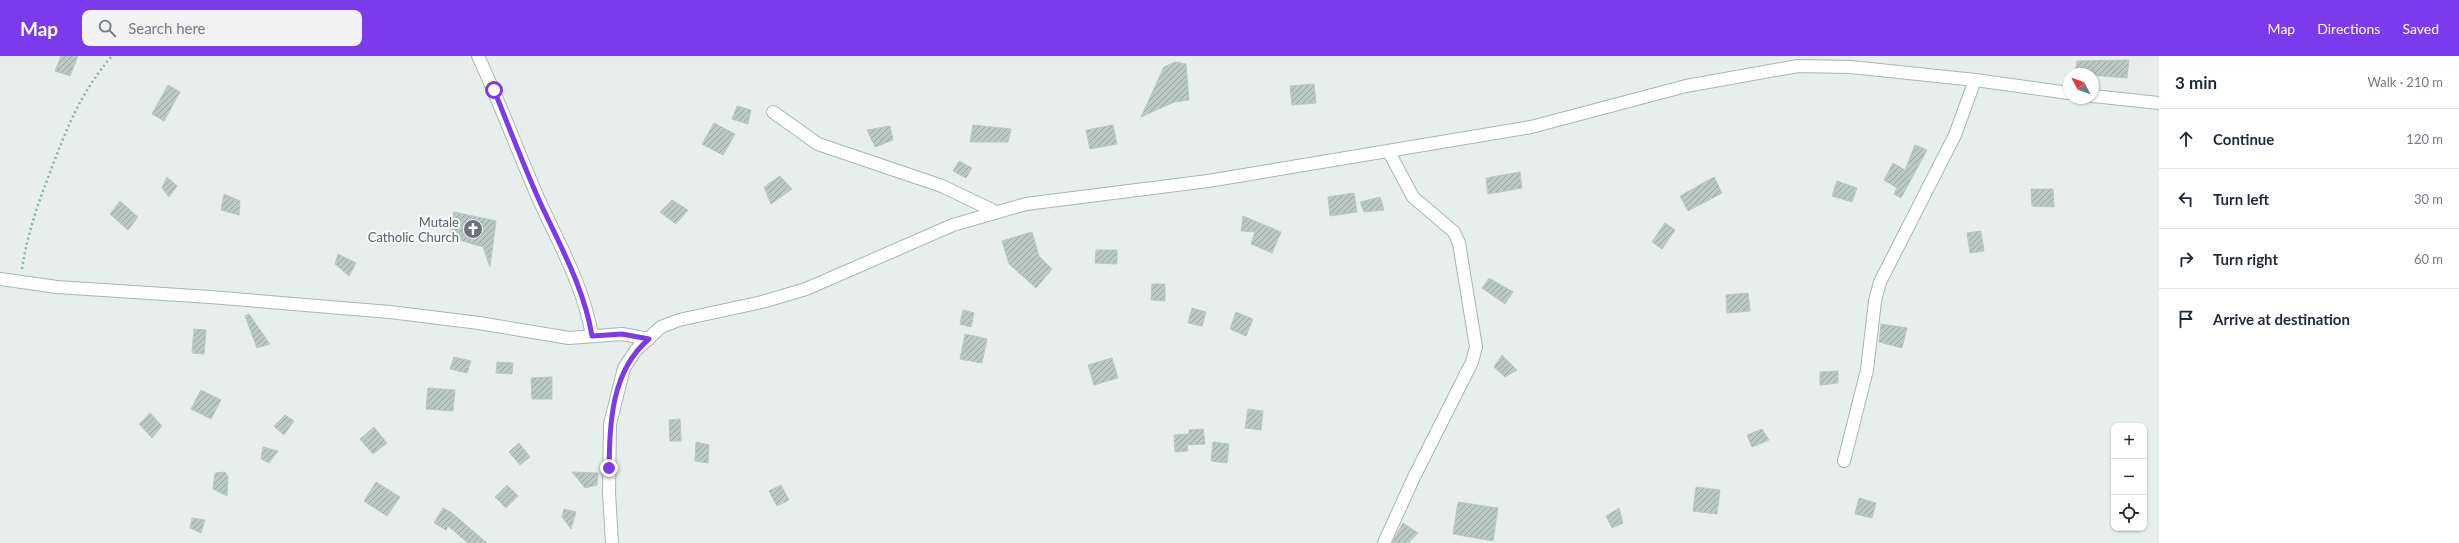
<!DOCTYPE html>
<meta charset="utf-8">
<style>
:root{--surface:#fff;--page:#f2f2f3;--text:#1f2937;--muted:#747a83;--line:#e0e1e3;--accent:#7c3aed}
body{margin:0;font-family:Lato,sans-serif;background:var(--page);color:var(--text)}
.controls{position:absolute;right:12px;bottom:12px;display:grid;overflow:hidden;border-radius:8px;box-shadow:0 1px 3px #0004}
.controls button{width:36px;height:36px;display:grid;place-items:center;padding:0;border:0;border-bottom:1px solid var(--line);background:var(--surface);color:var(--text);font:20px sans-serif}
.compass{position:absolute;left:2063px;top:12px;width:36px;height:36px;border-radius:50%;background:var(--surface);box-shadow:0 1px 3px #0004;rotate:311deg}
.stop{position:absolute;width:12px;height:12px;margin:-9px;border:3px solid #7c3aed;border-radius:50%;background:#fff}
.stop.end{background:#7c3aed;border-color:#fff;box-shadow:0 1px 4px #0008}
.list{margin:0;padding:0;list-style:none}
h2{display:flex;justify-content:space-between;align-items:center;height:52px;margin:0;padding:0 16px;font-size:17px}
h2 small{font-size:13px;font-weight:400;color:var(--muted)}
.list li{display:grid;grid-template-columns:26px 1fr auto;gap:12px;align-items:center;box-sizing:border-box;height:60px;padding:0 16px;border-top:1px solid var(--line)}
.list b{display:block;font-size:15px;white-space:nowrap}
.list em{font-size:13px;font-style:normal;color:var(--muted)}
.icon{flex:none;width:22px;height:22px;fill:none;stroke:currentColor;stroke-width:2;stroke-linecap:round;stroke-linejoin:round}
.map{position:relative;flex:none;width:2159px;height:487px;overflow:hidden}
header{display:flex;align-items:center;gap:24px;box-sizing:border-box;height:56px;padding:0 20px;background:var(--accent);color:#fff}
header strong{font-size:19px}
nav{display:flex;gap:22px;margin-inline-start:auto;font-size:14px}
.search{width:280px;height:36px;background:var(--page);display:flex;align-items:center;gap:10px;box-sizing:border-box;padding:0 14px;border-radius:8px;color:var(--muted);font-size:15px}
main{display:flex}
aside{flex:1;background:var(--surface)}
.map>svg:first-child{display:block}
</style>
<header>
<strong>Map</strong>
<div class="search"><svg class="icon" aria-label="search" viewBox="0 0 24 24"><circle cx="10" cy="10" r="6"/><path d="M15 15l6 6"/></svg>Search here</div>
<nav><a>Map</a><a>Directions</a><a>Saved</a></nav>
</header>
<main>
<div class="map">
<svg width="2159" height="487" viewBox="0 0 2159 487">
<defs>
<pattern id="building-hatch" width="6" height="6" patternUnits="userSpaceOnUse"><rect width="6" height="6" fill="#bbc9c5"/><path d="M-1 1l2-2M0 6l6-6M5 7l2-2" fill="none" stroke="#98a5a1"/></pattern>
</defs>
<rect width="100%" height="100%" fill="#e6efec"/>
<g fill="url(#building-hatch)" stroke="#b8c8c4">
<polygon points="61,0 78,0 70,20 55,15"/>
<polygon points="2129,4 2127,22 2075,18 2077,5"/>
<polygon points="1175,6 1186,8 1189,44 1174,46 1141,61 1164,11"/>
<polygon points="1314,28 1316,47 1292,49 1290,30"/>
<polygon points="168,29 180,36 164,65 152,58"/>
<polygon points="737,50 751,54 748,68 732,63"/>
<polygon points="714,67 735,78 723,99 702,88"/>
<polygon points="973,69 1011,73 1008,86 970,86"/>
<polygon points="1113,69 1117,88 1090,93 1086,74"/>
<polygon points="890,70 893,84 875,91 867,74"/>
<polygon points="1915,89 1927,94 1901,142 1894,138 1897,132 1884,124 1893,107 1905,114"/>
<polygon points="959,105 972,112 966,122 953,115"/>
<polygon points="1520,116 1522,132 1488,138 1486,122"/>
<polygon points="780,120 792,133 771,148 764,131"/>
<polygon points="167,121 177,130 169,141 162,132"/>
<polygon points="1714,121 1722,137 1688,155 1680,140"/>
<polygon points="1837,125 1857,132 1852,146 1832,140"/>
<polygon points="2031,133 2053,133 2054,151 2032,150"/>
<polygon points="1354,137 1357,156 1330,160 1328,141"/>
<polygon points="224,138 240,145 239,159 221,154"/>
<polygon points="1380,141 1384,154 1364,156 1360,146"/>
<polygon points="672,144 688,154 676,168 660,156"/>
<polygon points="120,145 138,161 128,174 110,158"/>
<polygon points="454,156 496,165 490,211 483,191 449,181"/>
<polygon points="1243,160 1281,176 1272,197 1251,188 1255,176 1241,175"/>
<polygon points="1665,167 1675,174 1662,193 1652,186"/>
<polygon points="1981,175 1984,195 1970,197 1967,177"/>
<polygon points="1032,176 1039,200 1052,213 1036,232 1009,208 1002,185"/>
<polygon points="1096,194 1117,194 1117,208 1095,207"/>
<polygon points="338,198 356,207 349,220 335,208"/>
<polygon points="1489,222 1513,236 1505,248 1482,232"/>
<polygon points="1152,228 1165,228 1165,245 1151,244"/>
<polygon points="1748,237 1750,255 1727,257 1726,239"/>
<polygon points="1192,252 1206,256 1202,270 1188,267"/>
<polygon points="963,254 974,257 971,271 960,268"/>
<polygon points="1236,256 1253,263 1246,280 1230,273"/>
<polygon points="249,258 270,288 257,292 245,260"/>
<polygon points="1881,268 1907,272 1902,292 1879,286"/>
<polygon points="194,273 206,274 204,298 192,297"/>
<polygon points="965,278 987,283 982,307 960,303"/>
<polygon points="1502,299 1517,314 1505,321 1494,311"/>
<polygon points="454,301 471,305 467,317 450,313"/>
<polygon points="1112,302 1118,322 1094,329 1088,309"/>
<polygon points="497,306 513,307 512,318 496,317"/>
<polygon points="1838,315 1838,327 1820,329 1820,316"/>
<polygon points="552,321 552,343 532,343 531,322"/>
<polygon points="428,332 455,334 453,355 426,353"/>
<polygon points="201,334 221,344 211,363 191,353"/>
<polygon points="1248,353 1263,355 1261,374 1245,372"/>
<polygon points="150,357 162,370 152,382 139,368"/>
<polygon points="285,359 294,365 284,379 274,370"/>
<polygon points="680,363 681,385 670,385 669,364"/>
<polygon points="374,371 387,387 373,398 360,383"/>
<polygon points="1203,373 1205,388 1187,389 1188,395 1175,396 1174,379 1189,378 1189,374"/>
<polygon points="1762,373 1769,384 1752,391 1747,379"/>
<polygon points="696,386 709,389 708,407 695,405"/>
<polygon points="1213,386 1229,388 1227,407 1211,405"/>
<polygon points="519,387 530,401 520,409 509,396"/>
<polygon points="263,391 278,395 269,407 261,403"/>
<polygon points="225,416 228,421 227,440 213,433 215,417"/>
<polygon points="572,416 598,417 597,429 585,432"/>
<polygon points="376,426 400,441 387,460 364,445"/>
<polygon points="507,429 518,440 506,452 495,441"/>
<polygon points="781,429 789,444 777,450 769,435"/>
<polygon points="1696,431 1720,434 1717,458 1693,455"/>
<polygon points="1859,442 1876,447 1872,462 1855,458"/>
<polygon points="1458,446 1498,452 1493,485 1453,478"/>
<polygon points="443,452 452,457 487,487 468,487 448,470 446,474 434,467"/>
<polygon points="1619,452 1623,467 1612,472 1606,460"/>
<polygon points="564,453 576,456 571,473 562,461"/>
<polygon points="192,462 205,464 201,477 190,472"/>
<polygon points="1403,467 1418,477 1408,487 1392,487"/>
</g>
<g fill="none" stroke-linecap="round" stroke-linejoin="round">
<defs>
<g id="minor">
<path d="M478 0C500 47 518 96 539 144 559 188 584 231 592 280"/>
<polyline points="2093,40 2159,47"/>
<polyline points="773,56 818,88 942,130 996,156"/>
<polyline points="0,223 57,231 210,241 390,256 479,267 569,282 622,278 649,283"/>
<polyline points="1844,405 1867,314 1875,245 1880,226 1955,79 1975,24"/>
<polyline points="612,487 609,436 610,368 624,312 636,294 661,271 679,264 762,246 806,233 953,169 1026,148 1208,125 1531,71 1686,30 1798,10 1851,11 1975,24 2069,37"/>
<polyline points="1384,487 1414,421 1472,306 1476,291 1459,187 1454,176 1413,141 1389,96"/>
</g>
</defs>
<use href="#minor" stroke="#a8b7b4" stroke-width="14"/>
<path stroke="#86b2ab" stroke-width="2.5" stroke-dasharray="2 3" stroke-linecap="butt" d="M22 213C27 180 37 150 49 119 66 74 80 37 112 0"/>
<use href="#minor" stroke="#fff" stroke-width="12"/>
</g>
<g fill="none" stroke-linecap="round" stroke-linejoin="round">
<path stroke="#7c3aed" stroke-width="5" d="M494 34C509 71 523 108 539 144 559 188 584 231 592 280L622 278 649 283C611 315 610 366 609 412"/>
</g>
<defs>
<symbol id="church-disc" viewBox="-11 -11 22 22"><circle r="9.5" fill="#6b7280" stroke="#f6fbf9"/><path d="M-1.2-6h2.4v3.5h3.3v2.4h-3.3V6h-2.4V-.1h-3.3v-2.4h3.3Z" fill="#fff"/></symbol>
</defs>
<g fill-rule="evenodd">
<use href="#church-disc" x="462" y="162" width="22" height="22"/>
</g>
<g text-anchor="middle" dominant-baseline="central" stroke-width="4" stroke-linejoin="round" paint-order="stroke">
<g font-size="13" fill="#5b616d" stroke="#f6fbf9" text-anchor="end">
<text x="459" y="166">Mutale<tspan x="459" dy="15">Catholic Church</tspan></text>
</g>
</g>
</svg>
<div class="controls">
<button>+</button>
<button>−</button>
<button><svg class="icon" aria-label="locate" viewBox="0 0 24 24"><circle cx="12" cy="12" r="6"/><path d="M12 2v4M12 18v4M2 12h4M18 12h4"/></svg></button>
</div>
<svg class="compass" viewBox="-18 -18 36 36"><path d="M0-13l5 13h-10z" fill="#e53935"/><path d="M0 13l5-13h-10z" fill="#747a83"/></svg>
<div class="stop" style="left:494px;top:34px"></div>
<div class="stop end" style="left:609px;top:412px"></div>
</div>
<aside>
<h2>3 min<small>Walk · 210 m</small></h2>
<ul class="list">
<li><svg class="icon" aria-label="ahead" viewBox="0 0 24 24"><path d="M12 20V5M6 11l6-6 6 6"/></svg><div><b>Continue</b></div><em>120 m</em></li>
<li><svg class="icon" aria-label="left" viewBox="0 0 24 24"><path d="M17 20v-9H6M10 6l-5 5 5 5"/></svg><div><b>Turn left</b></div><em>30 m</em></li>
<li><svg class="icon" aria-label="right" viewBox="0 0 24 24"><path d="M7 20v-9h11M14 6l5 5-5 5"/></svg><div><b>Turn right</b></div><em>60 m</em></li>
<li><svg class="icon" aria-label="arrive" viewBox="0 0 24 24"><path d="M6 21V4h12l-3 4 3 4H6"/></svg><div><b>Arrive at destination</b></div></li>
</ul>
</aside>
</main>
